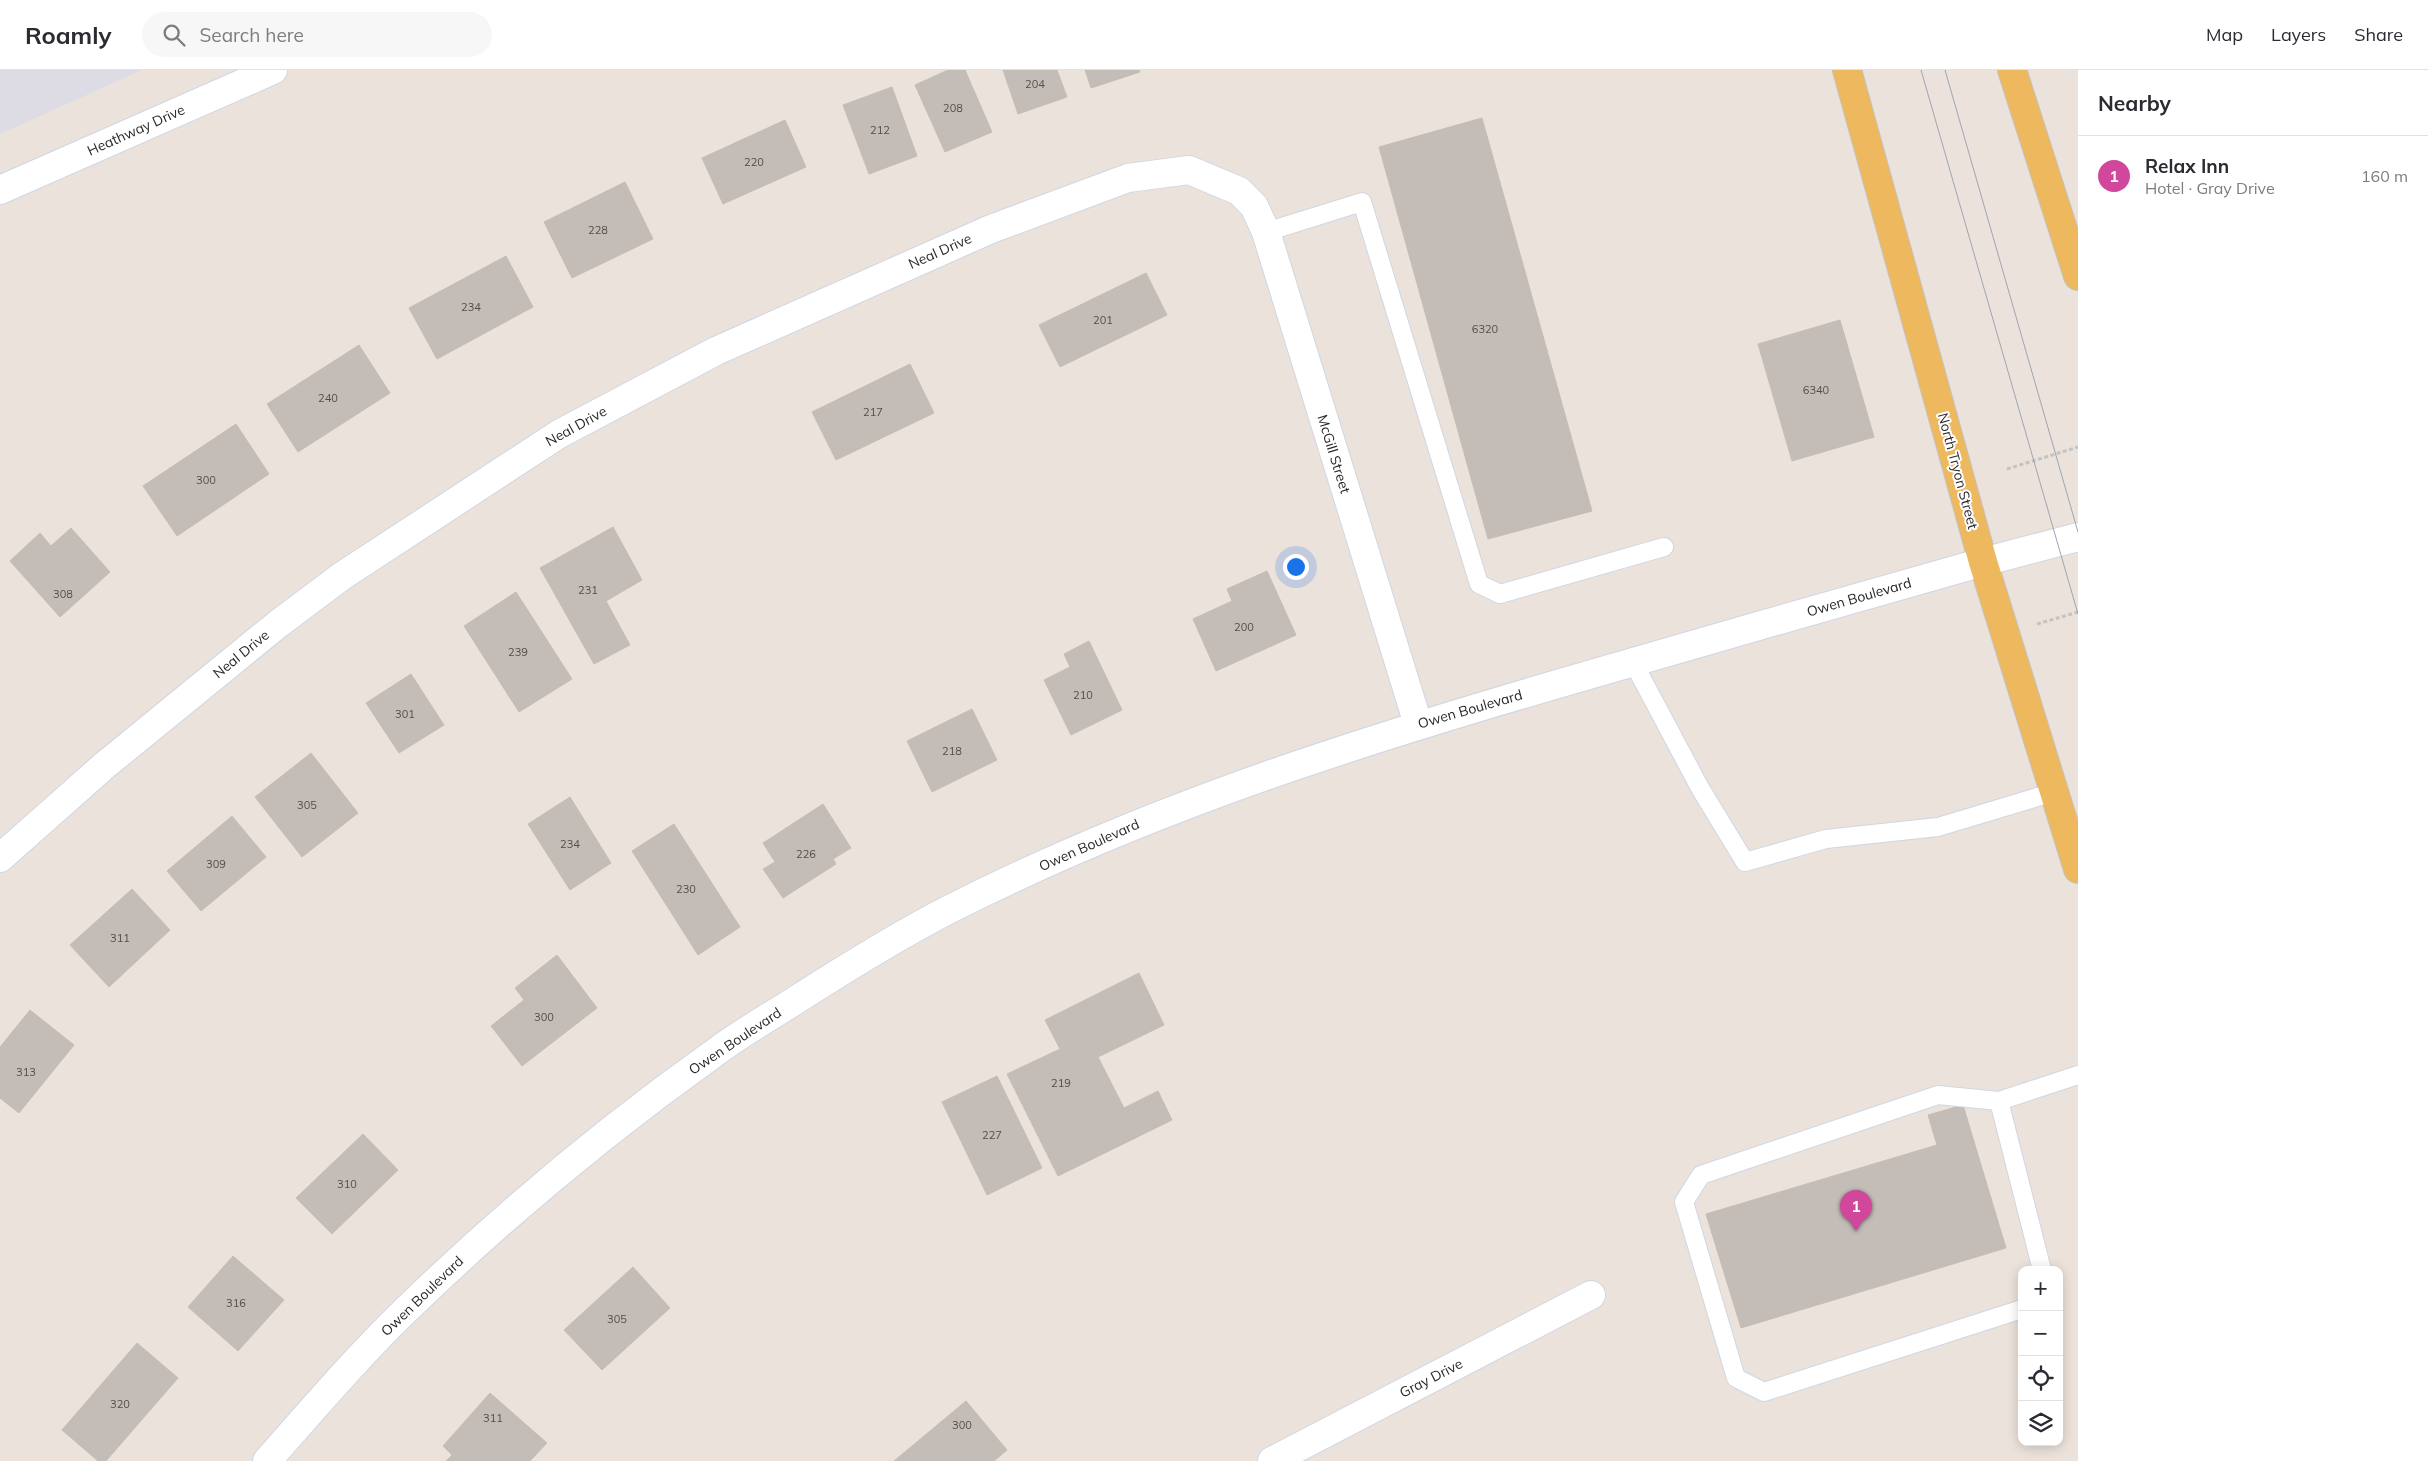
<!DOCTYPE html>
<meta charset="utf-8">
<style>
:root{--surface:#fff;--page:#f7f7f7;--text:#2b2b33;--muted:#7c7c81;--line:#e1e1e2;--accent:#0b8043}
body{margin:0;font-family:Mulish,sans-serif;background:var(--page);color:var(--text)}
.controls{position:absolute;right:15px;bottom:15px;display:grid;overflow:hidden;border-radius:10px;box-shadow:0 2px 12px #0003}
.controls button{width:45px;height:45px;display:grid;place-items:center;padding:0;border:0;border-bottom:1px solid var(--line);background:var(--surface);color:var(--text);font:25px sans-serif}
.you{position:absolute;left:1295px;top:496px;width:18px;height:18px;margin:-12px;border:4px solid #fff;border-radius:50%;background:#1a73e8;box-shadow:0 0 0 8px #1a73e833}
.badge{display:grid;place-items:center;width:32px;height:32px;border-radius:50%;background:var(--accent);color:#fff;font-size:16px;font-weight:700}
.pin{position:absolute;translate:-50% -41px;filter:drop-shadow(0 1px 2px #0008)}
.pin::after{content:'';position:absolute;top:26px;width:18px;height:15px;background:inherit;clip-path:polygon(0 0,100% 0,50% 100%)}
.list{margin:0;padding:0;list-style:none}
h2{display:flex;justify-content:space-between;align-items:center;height:65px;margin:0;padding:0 20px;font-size:21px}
h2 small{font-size:16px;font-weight:400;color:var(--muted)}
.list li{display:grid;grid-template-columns:32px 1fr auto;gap:15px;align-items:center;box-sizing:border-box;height:80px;padding:0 20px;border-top:1px solid var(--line)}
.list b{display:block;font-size:19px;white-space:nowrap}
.list p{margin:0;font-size:16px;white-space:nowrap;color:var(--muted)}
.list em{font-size:16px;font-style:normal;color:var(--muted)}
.icon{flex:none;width:28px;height:28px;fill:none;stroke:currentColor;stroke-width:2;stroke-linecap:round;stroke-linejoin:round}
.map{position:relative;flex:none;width:2078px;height:1391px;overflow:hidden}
header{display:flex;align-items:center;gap:30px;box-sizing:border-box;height:70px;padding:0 25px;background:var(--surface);border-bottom:1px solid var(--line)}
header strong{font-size:24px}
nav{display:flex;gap:28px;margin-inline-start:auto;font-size:18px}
.search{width:350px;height:45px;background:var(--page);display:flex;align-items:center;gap:12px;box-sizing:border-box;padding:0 18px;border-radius:28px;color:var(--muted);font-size:19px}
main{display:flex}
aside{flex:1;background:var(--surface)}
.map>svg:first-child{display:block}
</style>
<header>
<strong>Roamly</strong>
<div class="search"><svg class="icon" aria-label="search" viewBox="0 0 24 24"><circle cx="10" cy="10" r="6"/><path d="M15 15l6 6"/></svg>Search here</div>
<nav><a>Map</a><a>Layers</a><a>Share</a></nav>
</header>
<main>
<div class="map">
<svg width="2078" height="1391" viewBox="0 0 2078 1391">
<rect width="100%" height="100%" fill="#ebe2db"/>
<polygon fill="#dddbe3" points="0,0 142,0 0,64"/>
<g fill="#c3bcb7" stroke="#c6bdb5">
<polygon points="948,0 965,0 992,62 945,82 915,15"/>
<polygon points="1003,0 1057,0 1067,27 1018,44"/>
<polygon points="1085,0 1139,0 1140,2 1091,18"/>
<polygon points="892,17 917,86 869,104 843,35"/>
<polygon points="1482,48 1592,441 1488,469 1379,77"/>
<polygon points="785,50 806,97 723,134 702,88"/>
<polygon points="625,112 653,169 572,208 544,152"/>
<polygon points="506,186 533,237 437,289 409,238"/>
<polygon points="1146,203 1167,245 1060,297 1039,255"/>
<polygon points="1840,250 1874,367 1792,391 1758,274"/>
<polygon points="359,275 390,323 298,382 267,334"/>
<polygon points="910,294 934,343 836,390 812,342"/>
<polygon points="236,354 269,404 177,466 143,416"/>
<polygon points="613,457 642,510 606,531 630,575 594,594 540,498"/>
<polygon points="71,458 110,502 60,547 10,491 40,463 51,476"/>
<polygon points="1267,501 1296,565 1216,601 1193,549 1232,531 1227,519"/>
<polygon points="516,522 572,609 519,642 464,556"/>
<polygon points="1089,571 1122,640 1071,665 1044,610 1070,597 1064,584"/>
<polygon points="411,604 444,655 399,683 366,633"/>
<polygon points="972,639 997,690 932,722 907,671"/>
<polygon points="311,683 358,743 302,787 255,727"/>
<polygon points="570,727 611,793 570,820 528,754"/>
<polygon points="823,734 851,778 833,789 836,794 783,828 763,799 775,792 763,773"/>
<polygon points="232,746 266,787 201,841 167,801"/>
<polygon points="674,754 740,857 698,885 632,781"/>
<polygon points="132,819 170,860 109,917 70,875"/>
<polygon points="557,885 597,938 522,996 491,956 524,930 515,918"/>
<polygon points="1139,903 1164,955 1098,987 1124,1038 1158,1021 1172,1050 1058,1106 1007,1004 1060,979 1045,950"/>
<polygon points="30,940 74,975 19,1043 0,1028 0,977"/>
<polygon points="997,1006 1042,1098 987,1125 942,1032"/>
<polygon points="1963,1035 2006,1178 1741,1258 1706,1144 1937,1075 1928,1045"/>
<polygon points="363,1064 398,1100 332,1164 296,1128"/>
<polygon points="233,1186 284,1230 238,1281 188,1237"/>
<polygon points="633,1197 670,1238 602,1300 564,1260"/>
<polygon points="137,1273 178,1308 106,1391 98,1391 62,1360"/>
<polygon points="490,1323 547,1373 530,1391 446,1391 452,1385 443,1376"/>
<polygon points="966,1331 1007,1380 994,1391 894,1391"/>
</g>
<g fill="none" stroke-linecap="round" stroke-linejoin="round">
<defs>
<g id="lane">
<polyline points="1266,162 1362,132 1479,514 1500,524 1664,477"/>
<polyline points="1633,592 1700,718 1745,792 1826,769 1938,757 2054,722"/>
<polyline points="1999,1031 2042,1200"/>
<polyline points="2022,1239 1764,1322 1736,1308 1684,1132 1701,1105 1938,1025 1999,1031 2078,1005"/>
</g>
<g id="street">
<polyline points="0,120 273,0"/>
<polyline points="0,788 105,695 278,554 342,506 559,364 716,281 991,159 1128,108 1189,100 1239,121 1254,136 1266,162 1418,654"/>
<path d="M267 1391C313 1339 358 1286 408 1238 503 1146 605 1061 713 984 739 964 768 948 796 930 846 898 897 866 950 839 1157 734 1370 668 1592 604 1722 566 1853 529 1983 492L2078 467"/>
<polyline points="1272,1391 1591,1225"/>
</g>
<g id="primary">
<polyline points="1847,0 1983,492 2078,799"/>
<polyline points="2012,0 2078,206"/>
</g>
</defs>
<use href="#lane" stroke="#d0d6e2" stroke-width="20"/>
<use href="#street" stroke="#d0d6e2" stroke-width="30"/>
<use href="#primary" stroke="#c3c3c3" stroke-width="30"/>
<g stroke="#c3c3c3" stroke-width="3" stroke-dasharray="4 2.5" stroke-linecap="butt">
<polyline points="2007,399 2078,377"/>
<polyline points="2037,554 2078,542"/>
</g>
<use href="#lane" stroke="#fff" stroke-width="18"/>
<use href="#street" stroke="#fff" stroke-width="28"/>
<use href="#primary" stroke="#edb85e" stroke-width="28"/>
<g stroke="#9ea4b3" stroke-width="1">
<polyline points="1921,0 2078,544"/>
<polyline points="1945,0 2078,462"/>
</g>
</g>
<g text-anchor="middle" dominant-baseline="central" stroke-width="4" stroke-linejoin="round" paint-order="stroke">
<g font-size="11" fill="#504e4c">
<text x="1035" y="14">204</text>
<text x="953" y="38">208</text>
<text x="880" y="60">212</text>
<text x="754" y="92">220</text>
<text x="598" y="160">228</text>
<text x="471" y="237">234</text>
<text x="1103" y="250">201</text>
<text x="1485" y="259">6320</text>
<text x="1816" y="320">6340</text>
<text x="328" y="328">240</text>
<text x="873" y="342">217</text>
<text x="206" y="410">300</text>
<text x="588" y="520">231</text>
<text x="63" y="524">308</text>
<text x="1244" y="557">200</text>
<text x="518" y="582">239</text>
<text x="1083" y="625">210</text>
<text x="405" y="644">301</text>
<text x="952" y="681">218</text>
<text x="307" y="735">305</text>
<text x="570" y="774">234</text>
<text x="806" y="784">226</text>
<text x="216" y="794">309</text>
<text x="686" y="819">230</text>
<text x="120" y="868">311</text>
<text x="544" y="947">300</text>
<text x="26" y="1002">313</text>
<text x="1061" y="1013">219</text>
<text x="992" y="1065">227</text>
<text x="347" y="1114">310</text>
<text x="236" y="1233">316</text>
<text x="617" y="1249">305</text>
<text x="120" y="1334">320</text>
<text x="493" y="1348">311</text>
<text x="962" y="1355">300</text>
</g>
<g font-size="14" fill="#292929" stroke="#fff">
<text transform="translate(136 60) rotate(-24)">Heathway Drive</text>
<text transform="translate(940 181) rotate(-24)">Neal Drive</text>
<text transform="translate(576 356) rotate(-29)">Neal Drive</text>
<text transform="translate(1334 384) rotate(73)">McGill Street</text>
<text transform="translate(1958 401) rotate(75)">North Tryon Street</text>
<text transform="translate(1859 527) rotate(-16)">Owen Boulevard</text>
<text transform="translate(241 584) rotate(-39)">Neal Drive</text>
<text transform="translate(1470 639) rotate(-16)">Owen Boulevard</text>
<text transform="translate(1089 775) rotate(-24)">Owen Boulevard</text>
<text transform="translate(735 971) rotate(-34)">Owen Boulevard</text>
<text transform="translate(422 1226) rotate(-44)">Owen Boulevard</text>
<text transform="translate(1431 1308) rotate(-27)">Gray Drive</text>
</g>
</g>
</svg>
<div class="controls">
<button>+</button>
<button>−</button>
<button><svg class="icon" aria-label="locate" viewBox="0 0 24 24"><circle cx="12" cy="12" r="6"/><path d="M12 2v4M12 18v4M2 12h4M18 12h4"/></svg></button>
<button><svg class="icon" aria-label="layers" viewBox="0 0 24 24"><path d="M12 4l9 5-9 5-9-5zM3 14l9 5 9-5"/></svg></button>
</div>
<div class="you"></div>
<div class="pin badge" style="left:1856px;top:1161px;background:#d1479c">1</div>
</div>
<aside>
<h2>Nearby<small></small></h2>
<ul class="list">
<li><span class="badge" style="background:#d1479c">1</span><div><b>Relax Inn</b><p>Hotel · Gray Drive</p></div><em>160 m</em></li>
</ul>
</aside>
</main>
